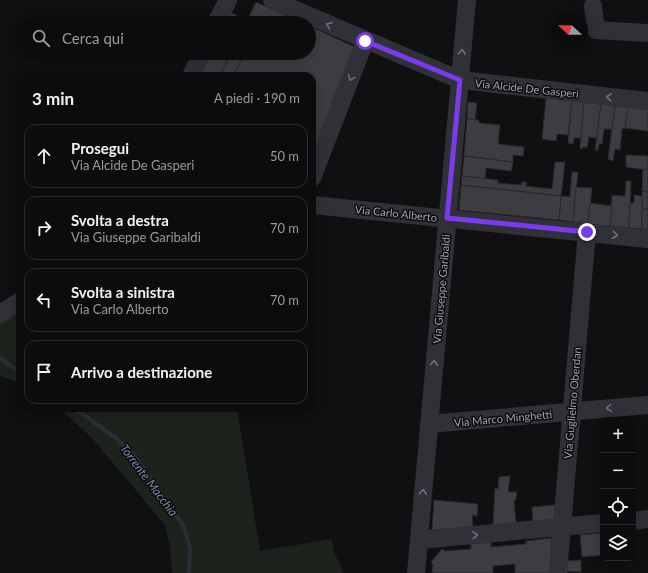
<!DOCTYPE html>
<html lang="it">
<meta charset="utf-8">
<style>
:root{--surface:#0c0b0d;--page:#1a191b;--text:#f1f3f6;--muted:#9a9b9d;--line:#2c2b2e}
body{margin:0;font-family:Lato,sans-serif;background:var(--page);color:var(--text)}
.controls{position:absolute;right:12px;bottom:12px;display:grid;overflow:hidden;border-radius:8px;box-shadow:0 2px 10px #0003}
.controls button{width:36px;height:36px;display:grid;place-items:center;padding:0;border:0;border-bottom:1px solid var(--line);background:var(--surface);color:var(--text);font:20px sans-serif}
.compass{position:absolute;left:552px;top:12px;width:36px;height:36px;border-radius:50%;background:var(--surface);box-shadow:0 2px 10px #0003;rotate:291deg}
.stop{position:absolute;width:12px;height:12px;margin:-9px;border:3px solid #7c3aed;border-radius:50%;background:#fff}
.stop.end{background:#7c3aed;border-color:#fff;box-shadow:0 1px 4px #0008}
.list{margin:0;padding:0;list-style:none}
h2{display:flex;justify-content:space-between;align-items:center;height:52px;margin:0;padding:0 16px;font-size:17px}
h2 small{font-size:13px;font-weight:400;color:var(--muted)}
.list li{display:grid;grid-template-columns:26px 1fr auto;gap:12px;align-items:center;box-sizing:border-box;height:64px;margin:0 8px 8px;padding:0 8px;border:1px solid var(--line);border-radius:12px}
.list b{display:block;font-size:15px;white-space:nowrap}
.list p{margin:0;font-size:13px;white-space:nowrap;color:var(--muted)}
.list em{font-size:13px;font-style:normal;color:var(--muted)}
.icon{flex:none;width:22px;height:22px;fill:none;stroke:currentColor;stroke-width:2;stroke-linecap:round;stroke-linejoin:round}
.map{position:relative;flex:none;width:648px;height:573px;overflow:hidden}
.search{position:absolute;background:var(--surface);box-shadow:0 2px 10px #0003;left:16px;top:16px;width:300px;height:44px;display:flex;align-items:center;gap:10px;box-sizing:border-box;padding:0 14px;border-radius:22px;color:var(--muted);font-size:15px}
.panel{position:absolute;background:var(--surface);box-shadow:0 2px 10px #0003;left:16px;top:72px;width:300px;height:340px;border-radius:12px}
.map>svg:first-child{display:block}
</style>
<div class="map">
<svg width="648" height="573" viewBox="0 0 648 573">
<rect width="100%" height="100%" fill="#100f11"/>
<g fill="#1c231d">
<polygon points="20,307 20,383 0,376 0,323"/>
<polygon points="59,408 237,408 260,551 332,539 334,552 344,573 172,573 170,546 165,525 92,438"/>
</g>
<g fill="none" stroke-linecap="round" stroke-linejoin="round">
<g stroke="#282f36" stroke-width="4">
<polyline points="0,358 20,372"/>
<polyline points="74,408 116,438 134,455 183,525 190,548 189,573"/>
</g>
</g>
<g fill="#3c3c41" stroke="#2a292d">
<polygon points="256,2 303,23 246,23"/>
<polygon points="228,11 247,21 246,23 223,23"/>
<polygon points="309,26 355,47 318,144 312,142 312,76 233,76 245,53 309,53"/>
<polygon points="208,53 231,53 220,76 200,76"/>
<polygon points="231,53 243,56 233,76 220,76"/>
<polygon points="546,98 572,101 568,135 557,134 556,141 542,139"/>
<polygon points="572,101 584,102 581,138 574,138 573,144 568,143"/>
<polygon points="468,102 477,103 475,120 467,119"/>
<polygon points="584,102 601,104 597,138 589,137 587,147 583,147 582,149 580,148"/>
<polygon points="601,104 615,106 612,129 604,129 602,144 599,144 598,150 595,150"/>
<polygon points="615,106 628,107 625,128 622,129 620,150 615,149 613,161 608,159"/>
<polygon points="628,107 648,110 648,131 625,128"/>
<polygon points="467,119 479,120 479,123 500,125 498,144 524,147 523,156 513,155 513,162 464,156"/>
<polygon points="626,155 648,156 648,170 626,167"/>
<polygon points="464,156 513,162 511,171 486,168 485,179 462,176"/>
<polygon points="555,162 565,162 561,196 461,185 462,176 498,180 498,183 521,185 522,182 527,182 526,186 552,189"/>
<polygon points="643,169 648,170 648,192 642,191"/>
<polygon points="572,172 578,172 573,222 559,220 561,196 570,197"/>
<polygon points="626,181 631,181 629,228 610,226 612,195 625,196"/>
<polygon points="461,185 561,196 559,220 459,210"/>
<polygon points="576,187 592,188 588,224 573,222"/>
<polygon points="642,191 648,192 648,209 642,209"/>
<polygon points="634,195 642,196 642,229 629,228 630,203 634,203"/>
<polygon points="590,203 612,206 610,226 588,224"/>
<polygon points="642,209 648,209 648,230 642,229"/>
<polygon points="510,476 508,492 517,492 516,499 514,501 516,523 493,526 495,488 498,489 499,477"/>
<polygon points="434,500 478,504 477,516 472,515 473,527 432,530"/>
<polygon points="555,505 554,521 533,522 532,507"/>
<polygon points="603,533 603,555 582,557 580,535"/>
<polygon points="552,538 550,573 515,573 515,564 493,566 493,573 432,573 433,565 431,562 442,549 445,551 471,549 471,544 491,542 491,547 526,544 526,541"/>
<polygon points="581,560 581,572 566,571 567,561"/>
</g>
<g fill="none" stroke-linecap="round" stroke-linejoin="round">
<g stroke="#303136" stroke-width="18">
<polyline points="272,0 460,80 648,101"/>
<polyline points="593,6 596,30 648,33"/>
<polyline points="216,23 228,0"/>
<polyline points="191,76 202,53"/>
<polyline points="312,178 365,41"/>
<polyline points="312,205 648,239"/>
<polyline points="0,314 20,301"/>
<polyline points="429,424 648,405"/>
<polyline points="633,521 648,519"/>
<polyline points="419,540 603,523"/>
<polyline points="416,573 467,0"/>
<polyline points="558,573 587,232"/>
</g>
</g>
<defs><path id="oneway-chevron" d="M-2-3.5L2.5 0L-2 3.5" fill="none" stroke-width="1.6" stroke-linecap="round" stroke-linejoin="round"/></defs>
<g stroke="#6e707a">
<use href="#oneway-chevron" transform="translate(329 25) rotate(-156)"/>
<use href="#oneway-chevron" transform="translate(462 52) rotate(-85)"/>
<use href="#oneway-chevron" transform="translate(351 78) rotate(111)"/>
<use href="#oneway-chevron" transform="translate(609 97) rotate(-174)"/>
<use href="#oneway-chevron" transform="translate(615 235) rotate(6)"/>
<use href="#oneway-chevron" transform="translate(434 363) rotate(-85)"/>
<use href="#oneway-chevron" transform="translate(609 408) rotate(175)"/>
<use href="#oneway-chevron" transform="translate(423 492) rotate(-85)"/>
<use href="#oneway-chevron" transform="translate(475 535) rotate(-5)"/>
</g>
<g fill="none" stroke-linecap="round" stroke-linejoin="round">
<polyline stroke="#7c3aed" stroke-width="5" points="365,41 460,80 447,218 587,232"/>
</g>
<g text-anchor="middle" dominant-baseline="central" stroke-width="3" stroke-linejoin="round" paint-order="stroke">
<g font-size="11" fill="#a1a4b2" stroke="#0b0a0c">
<text transform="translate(527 88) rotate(6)">Via Alcide De Gasperi</text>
<text transform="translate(396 213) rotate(6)">Via Carlo Alberto</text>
<text transform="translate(441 289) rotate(-85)">Via Giuseppe Garibaldi</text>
<text transform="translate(572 403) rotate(-85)">Via Guglielmo Oberdan</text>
<text transform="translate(503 418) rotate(-5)">Via Marco Minghetti</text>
</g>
<g font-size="12" font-style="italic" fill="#778fad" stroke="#0b0a0c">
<text transform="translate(149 480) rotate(53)">Torrente Macchia</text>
</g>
</g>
</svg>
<div class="controls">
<button>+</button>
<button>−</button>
<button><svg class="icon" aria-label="locate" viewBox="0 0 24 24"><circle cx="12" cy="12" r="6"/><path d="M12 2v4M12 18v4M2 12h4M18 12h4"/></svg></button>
<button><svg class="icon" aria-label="layers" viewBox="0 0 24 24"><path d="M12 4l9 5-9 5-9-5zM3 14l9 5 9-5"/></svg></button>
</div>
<svg class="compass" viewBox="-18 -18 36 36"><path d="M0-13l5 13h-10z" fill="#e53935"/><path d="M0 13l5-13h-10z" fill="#9a9b9d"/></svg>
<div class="stop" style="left:365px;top:41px"></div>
<div class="stop end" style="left:587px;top:232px"></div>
<div class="search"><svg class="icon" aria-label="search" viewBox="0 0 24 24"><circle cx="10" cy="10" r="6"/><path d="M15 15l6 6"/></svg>Cerca qui</div>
<section class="panel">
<h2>3 min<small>A piedi · 190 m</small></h2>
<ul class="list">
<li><svg class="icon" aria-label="ahead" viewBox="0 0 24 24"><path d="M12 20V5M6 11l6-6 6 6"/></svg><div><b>Prosegui</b><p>Via Alcide De Gasperi</p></div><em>50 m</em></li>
<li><svg class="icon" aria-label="right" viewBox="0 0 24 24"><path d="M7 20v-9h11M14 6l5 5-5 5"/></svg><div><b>Svolta a destra</b><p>Via Giuseppe Garibaldi</p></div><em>70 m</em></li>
<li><svg class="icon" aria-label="left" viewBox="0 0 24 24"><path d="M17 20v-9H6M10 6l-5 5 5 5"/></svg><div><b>Svolta a sinistra</b><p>Via Carlo Alberto</p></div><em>70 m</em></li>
<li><svg class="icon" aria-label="arrive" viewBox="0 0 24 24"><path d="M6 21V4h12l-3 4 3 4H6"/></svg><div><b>Arrivo a destinazione</b></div></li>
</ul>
</section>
</div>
